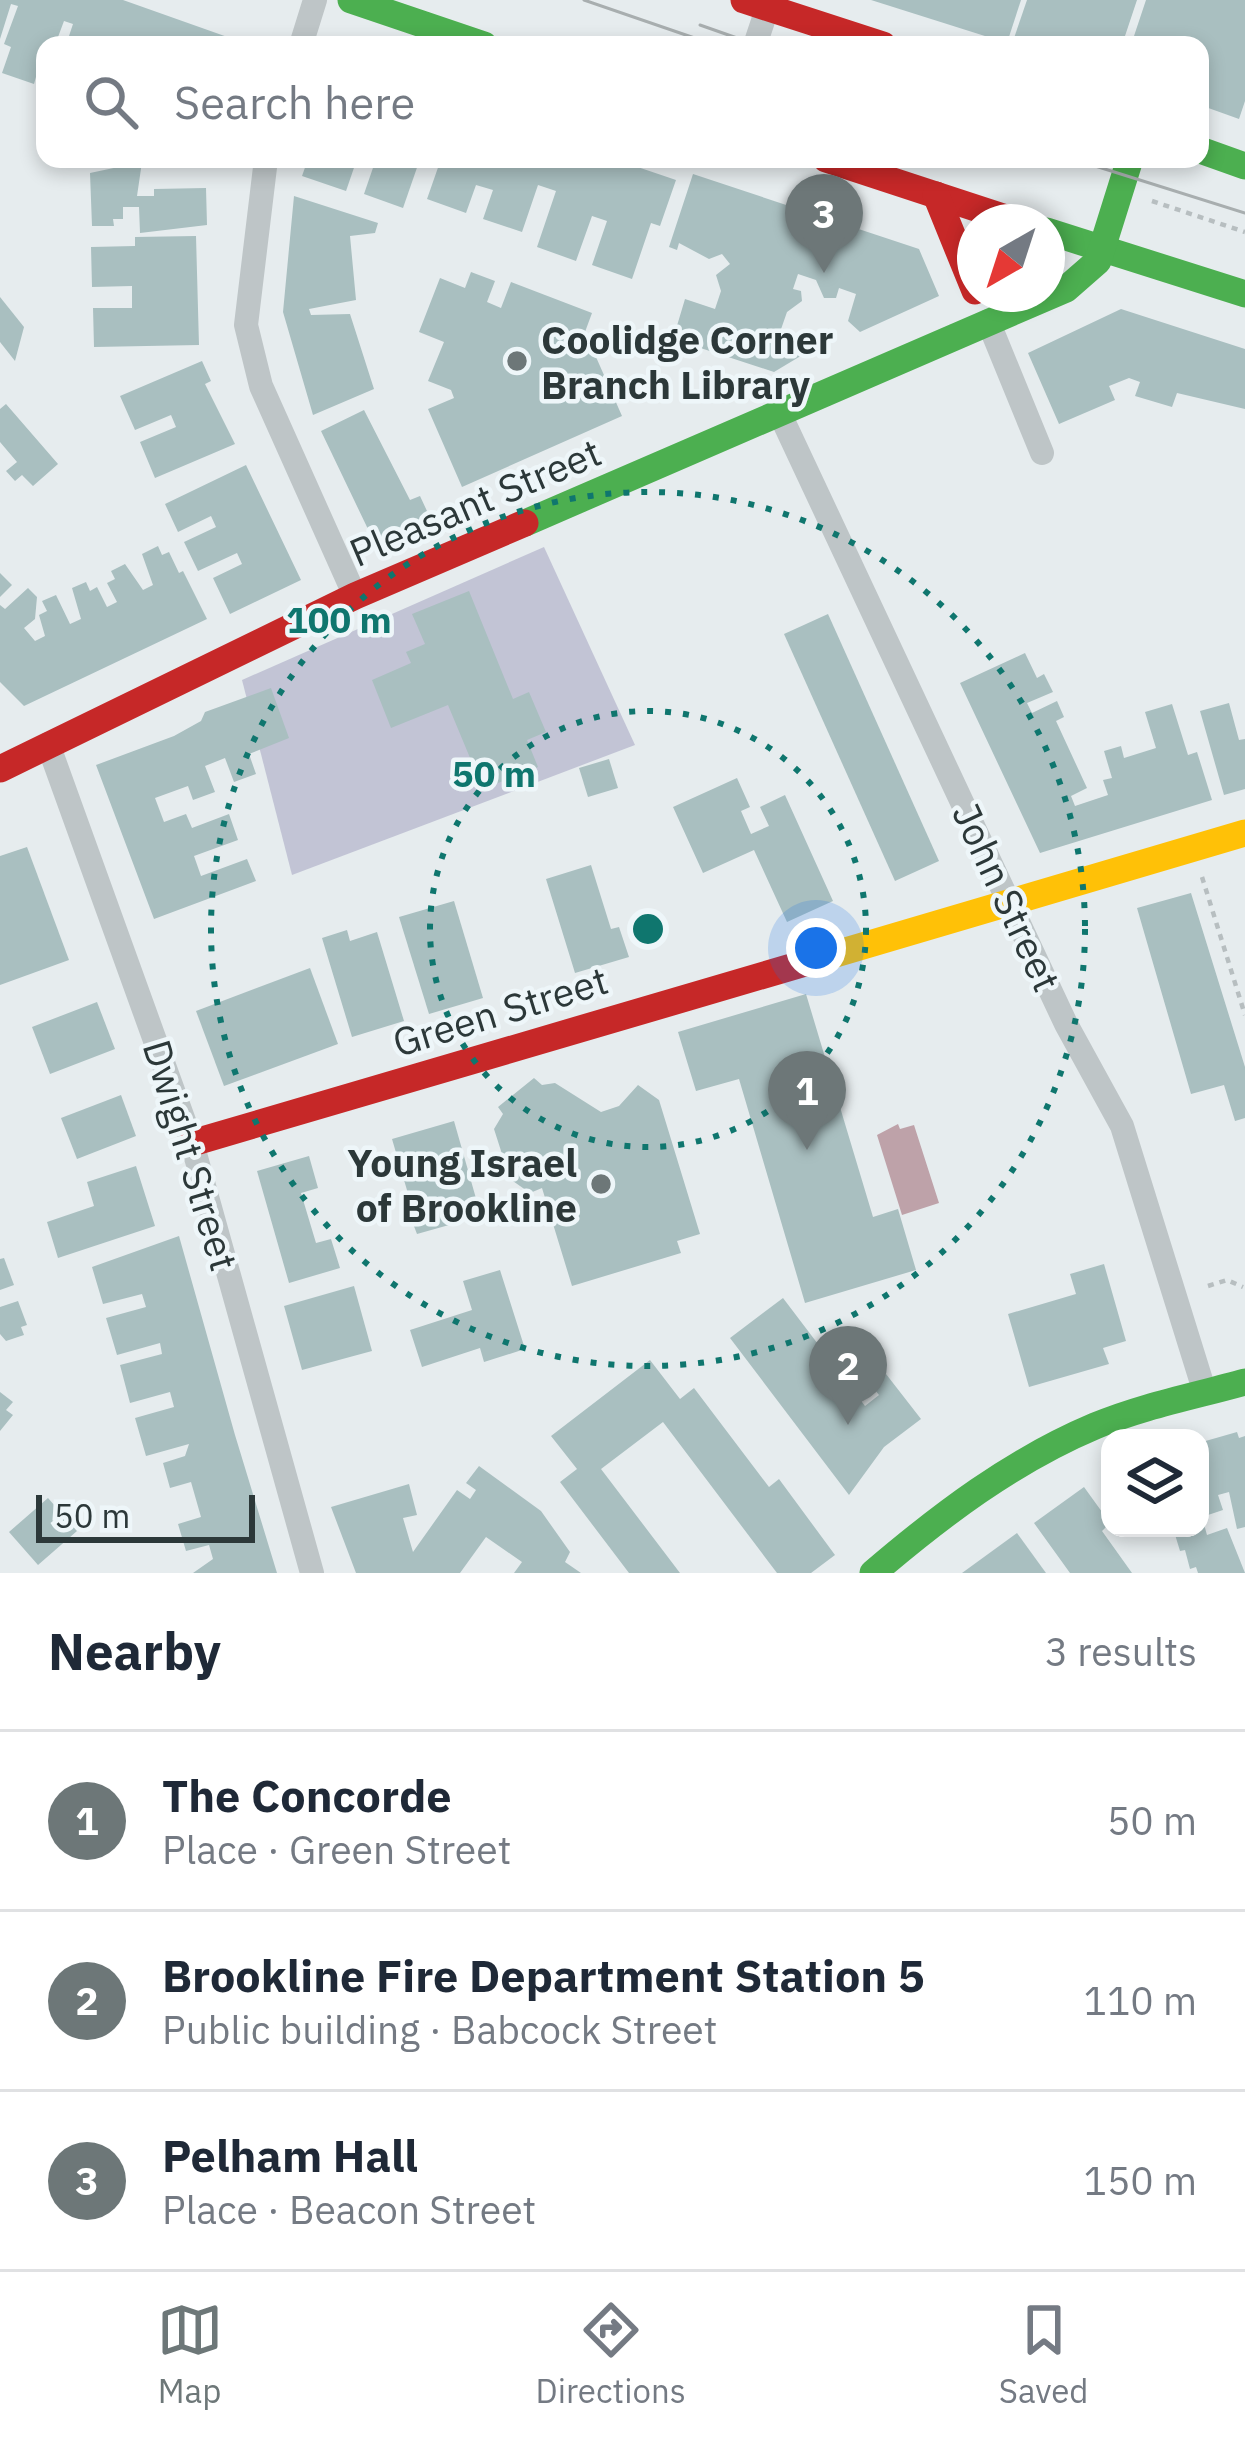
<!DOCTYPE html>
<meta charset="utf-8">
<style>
:root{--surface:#fff;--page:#f6f6f7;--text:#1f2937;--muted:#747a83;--line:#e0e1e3;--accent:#6d7778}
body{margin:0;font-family:"IBM Plex Sans",sans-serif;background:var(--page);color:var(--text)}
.controls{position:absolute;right:36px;bottom:36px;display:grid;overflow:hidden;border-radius:24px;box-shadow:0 6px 18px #0003}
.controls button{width:108px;height:108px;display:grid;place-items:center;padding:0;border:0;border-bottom:3px solid var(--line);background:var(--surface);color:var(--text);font:60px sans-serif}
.compass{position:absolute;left:957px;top:204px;width:108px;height:108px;border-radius:50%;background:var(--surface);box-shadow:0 6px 18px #0003;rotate:219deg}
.scale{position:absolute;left:36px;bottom:30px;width:219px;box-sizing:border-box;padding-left:12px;border:6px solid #2c3839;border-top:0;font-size:33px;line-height:42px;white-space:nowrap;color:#2c3839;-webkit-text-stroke:9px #eef6f9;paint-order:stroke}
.you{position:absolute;left:816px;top:948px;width:42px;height:42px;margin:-30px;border:9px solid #fff;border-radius:50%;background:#1a73e8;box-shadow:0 0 0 18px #1a73e833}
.badge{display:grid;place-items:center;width:78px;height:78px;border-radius:50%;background:var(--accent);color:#fff;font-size:39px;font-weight:700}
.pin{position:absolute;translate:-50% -99px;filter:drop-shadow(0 3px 6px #0008)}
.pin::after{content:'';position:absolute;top:63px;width:42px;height:36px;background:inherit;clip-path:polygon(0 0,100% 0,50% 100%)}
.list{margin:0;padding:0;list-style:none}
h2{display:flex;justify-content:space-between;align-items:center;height:156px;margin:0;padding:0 48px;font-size:51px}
h2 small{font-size:39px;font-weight:400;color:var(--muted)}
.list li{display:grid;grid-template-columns:78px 1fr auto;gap:36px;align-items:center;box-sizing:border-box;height:180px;padding:0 48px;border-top:3px solid var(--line)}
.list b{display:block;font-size:45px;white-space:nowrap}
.list p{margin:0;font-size:39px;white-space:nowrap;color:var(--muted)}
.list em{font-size:39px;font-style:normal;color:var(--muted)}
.icon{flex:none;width:66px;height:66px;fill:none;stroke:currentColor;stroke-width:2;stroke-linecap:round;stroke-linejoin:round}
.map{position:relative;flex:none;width:1245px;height:1573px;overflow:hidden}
.search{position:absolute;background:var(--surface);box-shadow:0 6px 18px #0003;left:36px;right:36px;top:36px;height:132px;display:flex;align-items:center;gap:30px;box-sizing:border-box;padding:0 42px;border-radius:24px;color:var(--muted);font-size:45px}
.sheet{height:696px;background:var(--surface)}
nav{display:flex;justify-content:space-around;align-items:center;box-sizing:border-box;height:168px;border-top:3px solid var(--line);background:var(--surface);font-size:33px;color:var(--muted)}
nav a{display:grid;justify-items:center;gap:6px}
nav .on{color:var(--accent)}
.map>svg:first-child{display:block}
</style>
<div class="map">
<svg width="1245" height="1573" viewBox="0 0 1245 1573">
<rect width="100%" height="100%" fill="#e6ecee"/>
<polygon fill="#c2c4d5" points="544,547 635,745 292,875 242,680"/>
<polygon fill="#bea2a9" points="898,1124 900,1129 914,1125 939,1203 902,1215 877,1135"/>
<g fill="#a9bfc0">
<polygon points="0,0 123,0 250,45 119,41 118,45 66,45 73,24 64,21 55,45 45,45 34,84 2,73 11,47 4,44 18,6 11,4 0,39"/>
<polygon points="871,0 1021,0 1007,43"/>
<polygon points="1027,0 1137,0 1122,45 1016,45 1012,44"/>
<polygon points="1146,0 1245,0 1245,101 1239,119 1200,105 1200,45 1131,45"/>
<polygon points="308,159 357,159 346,191 302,176"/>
<polygon points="376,159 420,159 403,208 364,194"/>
<polygon points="441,159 614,159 676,180 660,226 651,223 632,279 592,265 607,221 592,216 576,261 537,247 556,191 538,185 522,232 483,219 493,190 476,185 466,213 427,199"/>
<polygon points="142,162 137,196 154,196 154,189 206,188 207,225 140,233 139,207 123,207 123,219 113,219 114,226 92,226 90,173"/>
<polygon points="693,174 919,249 939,296 860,332 848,321 856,294 839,288 836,298 824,298 816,280 798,274 793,289 801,291 802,301 787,312 779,335 799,341 804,354 774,372 673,339 685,299 715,309 721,291 716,275 730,264 722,254 709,259 679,243 677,250 669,247"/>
<polygon points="294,196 378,223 375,233 350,236 356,300 309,309 311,315 350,314 374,389 313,415 283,312"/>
<polygon points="196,236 199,345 94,347 93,308 132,308 132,286 92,287 91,247 135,246 135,237"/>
<polygon points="471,272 495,281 487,302 501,308 511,282 592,313 585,332 622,416 462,487 428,409 454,398 451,390 428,381 444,342 419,332 440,278 465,288"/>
<polygon points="0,297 24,327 15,361 0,342"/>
<polygon points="1121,309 1245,349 1245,409 1177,393 1172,407 1135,396 1140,382 1129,378 1109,386 1115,400 1059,424 1028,353"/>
<polygon points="202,361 211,381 205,384 235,444 155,478 140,442 176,427 171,415 135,430 120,396"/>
<polygon points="6,404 58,464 33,486 22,475 15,481 6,471 17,462 0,442 0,409"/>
<polygon points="364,410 410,500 420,496 433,524 378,550 321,431"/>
<polygon points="246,465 301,580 230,614 213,578 242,564 237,553 198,571 184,542 216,527 211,516 178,532 165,504"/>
<polygon points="158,546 162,555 169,552 179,573 183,571 207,619 24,706 0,682 0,605 5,609 28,588 37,597 35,619 24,628 35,641 45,636 39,615 47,611 42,601 56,595 70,624 81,619 72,588 86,582 90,591 97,587 107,607 117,602 107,583 115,579 111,571 125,564 143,590 153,585 142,554"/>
<polygon points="0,573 12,585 0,597"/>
<polygon points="469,591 513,699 529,692 546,732 527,740 538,767 483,789 448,705 391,728 372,680 411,663 406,652 425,644 412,614"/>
<polygon points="828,614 939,861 895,881 784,634"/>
<polygon points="1025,653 1037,678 1044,674 1053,692 1027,703 1032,713 1057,701 1064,717 1056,721 1087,788 1071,796 1075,806 1108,795 1103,780 1112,778 1104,751 1121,746 1124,758 1156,748 1145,712 1172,704 1188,755 1197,752 1212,800 1040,853 960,683"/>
<polygon points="271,688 289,738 249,754 256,774 234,782 225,758 205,766 215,792 193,800 188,786 155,798 164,822 186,814 192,828 229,814 238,840 194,856 201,876 247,859 256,881 154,919 96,765 174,736 201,721 205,712"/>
<polygon points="1229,703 1239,740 1245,739 1245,789 1224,795 1200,711"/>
<polygon points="609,759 618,788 588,797 579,768"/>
<polygon points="737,778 750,807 741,811 751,834 769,826 760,807 785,795 833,901 787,922 754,850 703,873 673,807"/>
<polygon points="27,847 69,960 0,985 0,856"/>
<polygon points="591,865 611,929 619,927 629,957 575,973 546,879"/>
<polygon points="1191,893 1245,1067 1245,1118 1235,1121 1224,1085 1191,1094 1137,908"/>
<polygon points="454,901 483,998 429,1014 399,917"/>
<polygon points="347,930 350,941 377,932 404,1021 352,1037 322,938"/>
<polygon points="310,968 338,1044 224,1086 196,1011"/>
<polygon points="806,994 873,1217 898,1209 916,1270 805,1303 739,1079 696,1091 678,1032"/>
<polygon points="97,1002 115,1049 50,1074 32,1027"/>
<polygon points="534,1078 542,1085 555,1083 601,1112 619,1106 638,1085 659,1100 700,1234 677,1241 681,1253 572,1286 542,1188 530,1193 510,1179 494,1129 503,1114 498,1107"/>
<polygon points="121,1095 136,1136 77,1159 61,1118"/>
<polygon points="454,1121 481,1216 417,1234 403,1198 409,1197 392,1139"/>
<polygon points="309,1156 318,1188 301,1193 316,1243 331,1239 340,1268 289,1283 257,1171"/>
<polygon points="136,1166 155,1226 58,1258 47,1222 94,1206 87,1182"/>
<polygon points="179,1236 235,1435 277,1573 193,1573 213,1559 209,1545 186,1551 178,1524 201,1517 191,1482 170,1488 163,1463 185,1456 189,1444 146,1456 135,1418 174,1407 170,1392 130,1403 120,1365 162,1354 160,1343 117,1355 106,1318 146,1307 142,1294 103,1304 92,1267"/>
<polygon points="4,1258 14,1285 0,1290 0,1259"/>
<polygon points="1104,1264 1126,1341 1103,1348 1109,1364 1029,1387 1008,1314 1076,1294 1070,1274"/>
<polygon points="500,1270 525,1349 484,1362 480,1348 422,1367 410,1330 472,1310 463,1281"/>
<polygon points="354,1286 372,1351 302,1370 284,1306"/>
<polygon points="783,1298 865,1406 879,1395 871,1385 886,1374 921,1419 884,1447 849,1495 730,1338"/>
<polygon points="18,1301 27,1325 21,1327 24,1335 6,1341 0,1334 0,1307"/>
<polygon points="650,1360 680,1399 694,1388 769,1487 779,1479 835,1555 811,1573 777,1573 663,1422 601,1469 680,1573 629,1573 560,1482 577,1469 551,1436"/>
<polygon points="0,1392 13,1402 6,1410 13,1415 0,1431"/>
<polygon points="1237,1432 1239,1438 1245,1436 1245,1527 1237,1529 1229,1492 1218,1495 1223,1510 1202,1517 1207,1535 1227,1528 1245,1573 1198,1573 1196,1567 1190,1569 1185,1550 1180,1551 1173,1528 1200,1528 1202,1442"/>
<polygon points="479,1466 541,1511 570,1552 565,1562 581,1573 514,1573 522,1562 486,1537 460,1573 356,1573 331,1507 409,1484 417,1515 403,1518 413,1552 457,1490 470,1499 476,1490 466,1483"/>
<polygon points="1084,1487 1110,1523 1102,1531 1132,1573 1070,1573 1034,1523"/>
<polygon points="48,1498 77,1531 38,1565 9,1532"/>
<polygon points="1017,1533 1046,1573 962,1573"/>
</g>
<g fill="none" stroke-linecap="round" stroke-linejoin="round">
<g stroke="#b7bec0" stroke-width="4.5" stroke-dasharray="6 6" stroke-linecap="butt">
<polyline points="1152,201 1245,232"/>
<polyline points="1202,877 1245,1015"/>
<polyline points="1208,1286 1227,1280 1243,1287"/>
</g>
<g stroke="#bec5c7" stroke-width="24">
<polyline points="301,45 315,0"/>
<polyline points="755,45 770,0"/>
<polyline points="266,159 246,325 261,386 355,596"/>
<polyline points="988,321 1042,453"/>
<polyline points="779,412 1066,1024 1122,1126 1205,1393"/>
<polyline points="48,744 192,1143 312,1573"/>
</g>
<g stroke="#4caf50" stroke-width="27">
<polyline points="351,0 484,45"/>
<polyline points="1200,150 1245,166"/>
<polyline points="1047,231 1245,294"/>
<polyline points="525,523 1066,289 1098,261 1130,159"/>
<path d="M873 1573C941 1515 1012 1461 1095 1426 1143 1406 1195 1396 1245 1382"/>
</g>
<polyline stroke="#ffc107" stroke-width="27" points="805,963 1245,833"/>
<g stroke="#c62828" stroke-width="27">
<polyline points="744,0 883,45"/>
<polyline points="826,159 1018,222"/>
<polyline points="936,195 975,291"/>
<polyline points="0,769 355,596 525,523"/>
<polyline points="192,1143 805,963"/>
</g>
<g stroke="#a8aeaf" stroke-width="3">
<polyline points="584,0 715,45"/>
<polyline points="700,25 757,45"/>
<polyline points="1073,159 1245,213"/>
</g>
</g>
<g fill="none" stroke="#0f766e" stroke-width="6" stroke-dasharray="6 12">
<circle cx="648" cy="929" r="218"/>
<circle cx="648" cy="929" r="437"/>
</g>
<g fill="#6d7778" stroke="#eef6f9" stroke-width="4.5">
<circle cx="517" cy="361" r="12"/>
<circle cx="601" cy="1184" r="12"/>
</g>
<g text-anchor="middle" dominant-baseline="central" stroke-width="9" stroke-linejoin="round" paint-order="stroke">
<g font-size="39" font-weight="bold" fill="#2c3839" stroke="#eef6f9" text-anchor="start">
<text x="541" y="339">Coolidge Corner<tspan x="541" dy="45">Branch Library</tspan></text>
<text x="577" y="1162" text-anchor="end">Young Israel<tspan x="577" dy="45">of Brookline</tspan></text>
</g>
<g font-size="39" fill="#2c3839" stroke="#eef6f9">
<text transform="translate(475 502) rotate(-23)">Pleasant Street</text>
<text transform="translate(1007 897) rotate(65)">John Street</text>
<text transform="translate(500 1011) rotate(-17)">Green Street</text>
<text transform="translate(191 1155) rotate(73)">Dwight Street</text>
</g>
</g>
<circle cx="648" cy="929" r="18" fill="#0f766e" stroke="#eef6f9" stroke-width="6"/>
<g font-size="36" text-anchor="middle" font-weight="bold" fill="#0f766e" stroke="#eef6f9" stroke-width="9" stroke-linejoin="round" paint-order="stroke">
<text x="339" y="633">100 m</text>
<text x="494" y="787">50 m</text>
</g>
</svg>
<div class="controls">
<button><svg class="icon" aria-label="layers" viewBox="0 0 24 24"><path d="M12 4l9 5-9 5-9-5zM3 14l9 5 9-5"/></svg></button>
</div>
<svg class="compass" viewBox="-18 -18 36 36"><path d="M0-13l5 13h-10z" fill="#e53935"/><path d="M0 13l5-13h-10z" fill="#747a83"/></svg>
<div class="scale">50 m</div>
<div class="you"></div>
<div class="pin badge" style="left:807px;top:1150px">1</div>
<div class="pin badge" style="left:848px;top:1425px">2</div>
<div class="pin badge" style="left:824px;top:273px">3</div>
<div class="search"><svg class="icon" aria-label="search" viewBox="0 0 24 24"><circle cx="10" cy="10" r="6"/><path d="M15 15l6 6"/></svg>Search here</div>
</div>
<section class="sheet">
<h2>Nearby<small>3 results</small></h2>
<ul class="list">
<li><span class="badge">1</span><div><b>The Concorde</b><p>Place · Green Street</p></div><em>50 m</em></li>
<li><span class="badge">2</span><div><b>Brookline Fire Department Station 5</b><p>Public building · Babcock Street</p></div><em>110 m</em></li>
<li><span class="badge">3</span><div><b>Pelham Hall</b><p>Place · Beacon Street</p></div><em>150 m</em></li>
</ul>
</section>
<nav>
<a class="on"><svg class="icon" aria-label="map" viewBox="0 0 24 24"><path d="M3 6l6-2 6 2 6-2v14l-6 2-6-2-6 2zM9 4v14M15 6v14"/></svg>Map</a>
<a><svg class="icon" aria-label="directions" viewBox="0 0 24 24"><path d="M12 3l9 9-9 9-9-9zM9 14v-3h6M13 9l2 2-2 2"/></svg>Directions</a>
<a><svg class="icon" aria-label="saved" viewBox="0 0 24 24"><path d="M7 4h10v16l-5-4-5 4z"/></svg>Saved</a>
</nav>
